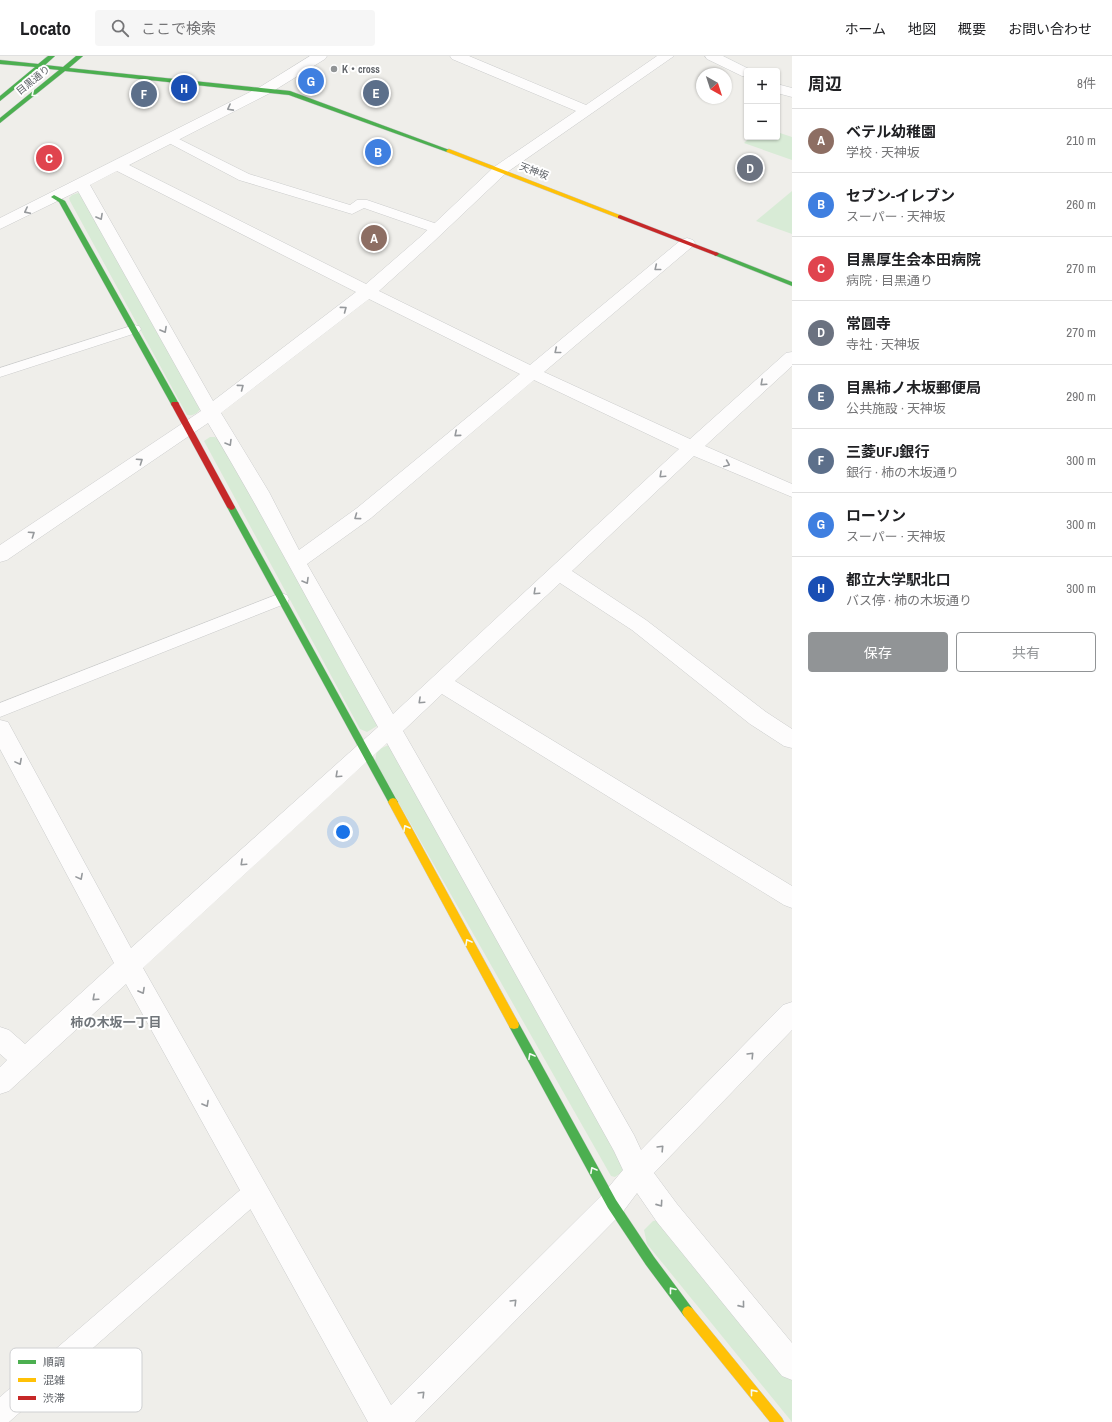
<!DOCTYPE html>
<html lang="ja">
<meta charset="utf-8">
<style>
:root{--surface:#fff;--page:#f6f6f6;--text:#202124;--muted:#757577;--line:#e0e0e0;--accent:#919496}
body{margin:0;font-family:"Archivo Narrow","Noto Sans JP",sans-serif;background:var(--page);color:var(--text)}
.controls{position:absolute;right:12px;top:12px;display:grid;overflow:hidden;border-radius:4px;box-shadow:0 1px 3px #0004}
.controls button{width:36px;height:36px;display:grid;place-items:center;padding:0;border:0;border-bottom:1px solid var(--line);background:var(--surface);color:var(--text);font:20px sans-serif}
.compass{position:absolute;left:696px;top:12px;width:36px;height:36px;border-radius:50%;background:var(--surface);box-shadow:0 1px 3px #0004;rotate:141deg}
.you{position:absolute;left:343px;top:776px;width:14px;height:14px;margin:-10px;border:3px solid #fff;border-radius:50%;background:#1a73e8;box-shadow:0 0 0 6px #1a73e833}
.badge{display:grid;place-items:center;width:26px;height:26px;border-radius:50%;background:var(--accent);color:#fff;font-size:13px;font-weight:700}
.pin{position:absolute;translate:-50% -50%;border:2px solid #fff;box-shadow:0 1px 4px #0006}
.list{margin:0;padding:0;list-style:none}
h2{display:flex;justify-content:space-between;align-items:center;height:52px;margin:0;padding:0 16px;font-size:17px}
h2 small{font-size:13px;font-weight:400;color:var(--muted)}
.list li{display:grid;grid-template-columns:26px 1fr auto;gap:12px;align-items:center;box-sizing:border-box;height:64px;padding:0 16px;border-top:1px solid var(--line)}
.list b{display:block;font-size:15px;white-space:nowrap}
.list p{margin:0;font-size:13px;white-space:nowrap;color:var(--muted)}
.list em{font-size:13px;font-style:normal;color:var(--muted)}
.actions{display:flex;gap:8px;padding:12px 16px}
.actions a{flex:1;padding:9px 0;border:1px solid var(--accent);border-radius:4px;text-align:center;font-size:14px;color:var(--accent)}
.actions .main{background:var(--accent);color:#fff}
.icon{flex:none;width:22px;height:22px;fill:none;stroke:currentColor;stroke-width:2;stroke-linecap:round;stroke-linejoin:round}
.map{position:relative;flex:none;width:792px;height:1366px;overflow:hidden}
header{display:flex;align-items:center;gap:24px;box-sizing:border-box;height:56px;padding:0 20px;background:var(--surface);border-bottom:1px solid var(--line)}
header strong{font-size:19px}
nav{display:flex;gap:22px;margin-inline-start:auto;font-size:14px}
.search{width:280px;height:36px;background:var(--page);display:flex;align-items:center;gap:10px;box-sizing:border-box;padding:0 14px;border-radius:4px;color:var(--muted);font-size:15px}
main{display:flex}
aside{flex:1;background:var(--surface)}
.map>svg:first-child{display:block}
</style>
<header>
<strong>Locato</strong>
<div class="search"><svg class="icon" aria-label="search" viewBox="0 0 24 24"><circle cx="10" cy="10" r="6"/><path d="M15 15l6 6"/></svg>ここで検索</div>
<nav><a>ホーム</a><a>地図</a><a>概要</a><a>お問い合わせ</a></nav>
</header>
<main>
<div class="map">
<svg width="792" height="1366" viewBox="0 0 792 1366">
<rect width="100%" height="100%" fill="#efeeea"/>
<g fill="#d8ebd6">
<polygon points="777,76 792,81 792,104 744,87 750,81 777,81"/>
<polygon points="792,135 792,178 756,165"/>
<path d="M78 137 82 138 201 352C197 358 193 360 187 359L70 145 69 142 72 139Z"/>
<polygon points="210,381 215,381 219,384 376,659 378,666 377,670 367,676 360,673 204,385"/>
<polygon points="391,688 625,1109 622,1116 615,1121 611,1120 375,705 377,694"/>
<polygon points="659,1164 792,1323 792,1366 647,1188 644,1174 653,1165"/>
</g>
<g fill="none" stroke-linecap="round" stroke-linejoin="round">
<defs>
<g id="lane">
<polygon points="171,79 249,118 350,149 357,144 367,144 443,170 445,173 443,176 433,176 364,152 352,158 239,124 167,86 165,83 167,80"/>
<polygon points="134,269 139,270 141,273 139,276 0,321 0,312"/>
<polygon points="281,537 287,539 289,543 287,547 0,661 0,647"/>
<polygon points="254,1126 262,1129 265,1136 262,1143 9,1366 0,1366 0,1341 246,1129"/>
</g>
<g id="street">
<path d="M310 0H327L325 3 270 37 129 109 366 228 419 182 494 111 576 55 452 3 450 0H469L586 49 657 0H674L506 117 431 188 379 235 530 309 681 184 687 182 693 184 695 187 693 190 544 316 690 383 786 297 792 296V310L705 390 792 428V441L694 400 572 515 646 564 766 656 792 673V692L784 690 750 668 632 574 560 527 455 625 792 830V852L784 849 442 638 403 675 634 1079 641 1094 783 949 792 946V974L654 1117 677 1148 792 1287V1324L782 1320 657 1166 637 1137 622 1157 415 1366H368L126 928 9 1035 0 1038V1011L7 1004 0 998V971L9 974 25 988 114 907 0 693V664L8 666 131 892 378 671C321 570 268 467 208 367L7 504 0 506V489L201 355 78 135 0 173V162L260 31ZM117 115 356 236 213 345 90 129ZM369 243 520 318 357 452 299 494 269 436 221 357ZM534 324 679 393 393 658 307 508 371 462ZM387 687 614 1095 623 1114 602 1139 391 1349 143 912Z"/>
<polygon points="705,0 723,0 753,15 747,15 747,21 742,20 707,3"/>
<polygon points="777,28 792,32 792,41 777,37"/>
</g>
<g id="fast">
<polygon points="48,0 55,0 45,9 63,11 76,0 83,0 69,12 290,35 452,95 447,96 289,39 65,15 0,67 0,62 59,14 41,12 0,45 0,40 35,11 0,8 0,4 38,8"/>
<polygon points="54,139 65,145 179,348 178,350 172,350 171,348 59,146 51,141"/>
<polygon points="716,196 792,226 792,230 714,199 714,197"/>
<polygon points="231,448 235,451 396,743 398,746 396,749 390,749 227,451"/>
<polygon points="514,965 518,966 616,1144 654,1201 692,1252 694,1256 692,1260 688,1262 684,1260 646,1209 608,1152 510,972 509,969 510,966"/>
</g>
<g id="slow">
<polygon points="449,93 622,160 623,161 622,162 618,162 447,96 446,95"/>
<polygon points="393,742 396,743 518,966 519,969 518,972 514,973 510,972 388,746 390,743"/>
<polygon points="688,1250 692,1252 782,1362 784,1366 770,1366 684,1260 682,1256 684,1252"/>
</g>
<g id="jam">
<polygon points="620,159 718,197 719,198 716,200 714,199 618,162 618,160"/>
<polygon points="172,346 178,346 179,348 235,451 234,453 231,454 227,451 171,348"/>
</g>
</defs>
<use href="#lane" stroke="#cbcccc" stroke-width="1"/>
<use href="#street" stroke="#cbcccc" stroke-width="1"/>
<use href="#fast" stroke="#cacacb" stroke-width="1"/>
<use href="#slow" stroke="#cacacb" stroke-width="1"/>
<use href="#jam" stroke="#cacacb" stroke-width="1"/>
<use href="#lane" fill="#fdfcfc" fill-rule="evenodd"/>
<use href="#street" fill="#fdfcfc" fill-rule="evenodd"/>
<use href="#fast" fill="#4caf50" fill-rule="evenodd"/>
<use href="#slow" fill="#ffc107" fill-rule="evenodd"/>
<use href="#jam" fill="#c62828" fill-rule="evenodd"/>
</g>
<defs><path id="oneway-chevron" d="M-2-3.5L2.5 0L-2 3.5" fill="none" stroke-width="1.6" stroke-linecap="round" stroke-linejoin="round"/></defs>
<g stroke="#f6fbf6">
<use href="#oneway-chevron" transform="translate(34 38) rotate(141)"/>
<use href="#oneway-chevron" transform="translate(406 772) rotate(-119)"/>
<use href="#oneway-chevron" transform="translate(468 886) rotate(-119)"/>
<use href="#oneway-chevron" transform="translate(531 1000) rotate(-119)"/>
<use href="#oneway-chevron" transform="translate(593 1114) rotate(-119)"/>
<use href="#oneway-chevron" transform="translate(672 1234) rotate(-128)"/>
<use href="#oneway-chevron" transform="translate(753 1336) rotate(-129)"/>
</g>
<g stroke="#96999c">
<use href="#oneway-chevron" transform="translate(230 52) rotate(152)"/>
<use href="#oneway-chevron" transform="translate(27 155) rotate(153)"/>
<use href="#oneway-chevron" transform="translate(100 161) rotate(61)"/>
<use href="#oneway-chevron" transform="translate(657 212) rotate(141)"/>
<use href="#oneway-chevron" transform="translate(344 253) rotate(-37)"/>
<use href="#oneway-chevron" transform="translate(164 274) rotate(61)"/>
<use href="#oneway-chevron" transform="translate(557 295) rotate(141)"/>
<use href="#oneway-chevron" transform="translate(763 327) rotate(138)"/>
<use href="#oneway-chevron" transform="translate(241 331) rotate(-37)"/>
<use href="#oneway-chevron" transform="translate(457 378) rotate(140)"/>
<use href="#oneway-chevron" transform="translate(229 387) rotate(59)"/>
<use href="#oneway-chevron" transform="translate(140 405) rotate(-34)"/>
<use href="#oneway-chevron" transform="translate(727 408) rotate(23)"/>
<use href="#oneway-chevron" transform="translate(662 419) rotate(137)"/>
<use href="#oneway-chevron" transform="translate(357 461) rotate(144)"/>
<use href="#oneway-chevron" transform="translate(32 478) rotate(-34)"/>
<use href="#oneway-chevron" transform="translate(306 525) rotate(60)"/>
<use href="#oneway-chevron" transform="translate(536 536) rotate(137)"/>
<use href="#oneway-chevron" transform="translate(421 645) rotate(137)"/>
<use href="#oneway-chevron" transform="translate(19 706) rotate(62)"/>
<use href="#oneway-chevron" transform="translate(338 719) rotate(137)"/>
<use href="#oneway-chevron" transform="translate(243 807) rotate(137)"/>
<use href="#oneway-chevron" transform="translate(80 821) rotate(62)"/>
<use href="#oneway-chevron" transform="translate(142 935) rotate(61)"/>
<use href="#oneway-chevron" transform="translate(95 942) rotate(138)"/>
<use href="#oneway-chevron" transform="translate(751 999) rotate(-46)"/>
<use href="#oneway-chevron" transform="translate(206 1048) rotate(61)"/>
<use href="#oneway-chevron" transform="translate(661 1092) rotate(-46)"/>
<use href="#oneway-chevron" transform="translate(660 1148) rotate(55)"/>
<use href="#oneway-chevron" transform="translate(514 1246) rotate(-45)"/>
<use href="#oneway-chevron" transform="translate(742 1249) rotate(51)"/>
<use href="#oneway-chevron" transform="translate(422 1338) rotate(-45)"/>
</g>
<circle fill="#919496" stroke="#fff" stroke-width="1.5" cx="334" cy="13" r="4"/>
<g text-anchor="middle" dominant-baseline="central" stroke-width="4" stroke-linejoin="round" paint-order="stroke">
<g font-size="10" font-weight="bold" fill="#5f6368" stroke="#fff" text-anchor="start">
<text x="342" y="13">K・cross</text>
</g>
<g font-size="10" fill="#5f6368" stroke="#fff">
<text transform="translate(33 24) rotate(-39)">目黒通り</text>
<text transform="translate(534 115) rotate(21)">天神坂</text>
</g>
<g font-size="13" font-weight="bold" fill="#70757a" stroke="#fff">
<text x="116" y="966">柿の木坂一丁目</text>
</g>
</g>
<rect x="10" y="1292" width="132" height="64" rx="6" fill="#fff" stroke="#cfd0d2" stroke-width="1"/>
<rect x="18" y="1304" width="18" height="4" fill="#4caf50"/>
<rect x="18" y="1322" width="18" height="4" fill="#ffc107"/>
<rect x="18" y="1340" width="18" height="4" fill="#c62828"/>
<g font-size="11" fill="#5f6368">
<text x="43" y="1310">順調</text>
<text x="43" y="1328">混雑</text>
<text x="43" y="1346">渋滞</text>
</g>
</svg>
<div class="controls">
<button>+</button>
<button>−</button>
</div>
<svg class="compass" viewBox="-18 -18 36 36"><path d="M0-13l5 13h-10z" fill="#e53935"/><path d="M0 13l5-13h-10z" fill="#757577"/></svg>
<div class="you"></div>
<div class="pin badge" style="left:374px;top:182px;background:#8d6e63">A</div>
<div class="pin badge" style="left:378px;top:96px;background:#3f7fe0">B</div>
<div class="pin badge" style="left:49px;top:102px;background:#e0444e">C</div>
<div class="pin badge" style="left:750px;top:112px;background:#6b7280">D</div>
<div class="pin badge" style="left:376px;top:37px;background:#5c6f8a">E</div>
<div class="pin badge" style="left:144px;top:38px;background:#5c6f8a">F</div>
<div class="pin badge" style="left:311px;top:25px;background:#3f7fe0">G</div>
<div class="pin badge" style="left:184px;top:32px;background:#1a4fb4">H</div>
</div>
<aside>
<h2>周辺<small>8件</small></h2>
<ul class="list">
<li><span class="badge" style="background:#8d6e63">A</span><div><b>ベテル幼稚園</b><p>学校 · 天神坂</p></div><em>210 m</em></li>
<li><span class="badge" style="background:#3f7fe0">B</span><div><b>セブン-イレブン</b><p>スーパー · 天神坂</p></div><em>260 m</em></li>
<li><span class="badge" style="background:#e0444e">C</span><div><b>目黒厚生会本田病院</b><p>病院 · 目黒通り</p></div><em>270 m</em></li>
<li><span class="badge" style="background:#6b7280">D</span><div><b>常圓寺</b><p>寺社 · 天神坂</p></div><em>270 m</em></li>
<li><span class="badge" style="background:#5c6f8a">E</span><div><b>目黒柿ノ木坂郵便局</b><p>公共施設 · 天神坂</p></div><em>290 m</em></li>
<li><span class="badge" style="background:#5c6f8a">F</span><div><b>三菱UFJ銀行</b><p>銀行 · 柿の木坂通り</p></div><em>300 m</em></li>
<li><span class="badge" style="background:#3f7fe0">G</span><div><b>ローソン</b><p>スーパー · 天神坂</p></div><em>300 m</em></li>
<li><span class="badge" style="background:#1a4fb4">H</span><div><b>都立大学駅北口</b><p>バス停 · 柿の木坂通り</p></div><em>300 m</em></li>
</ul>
<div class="actions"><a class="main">保存</a><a>共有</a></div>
</aside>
</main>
